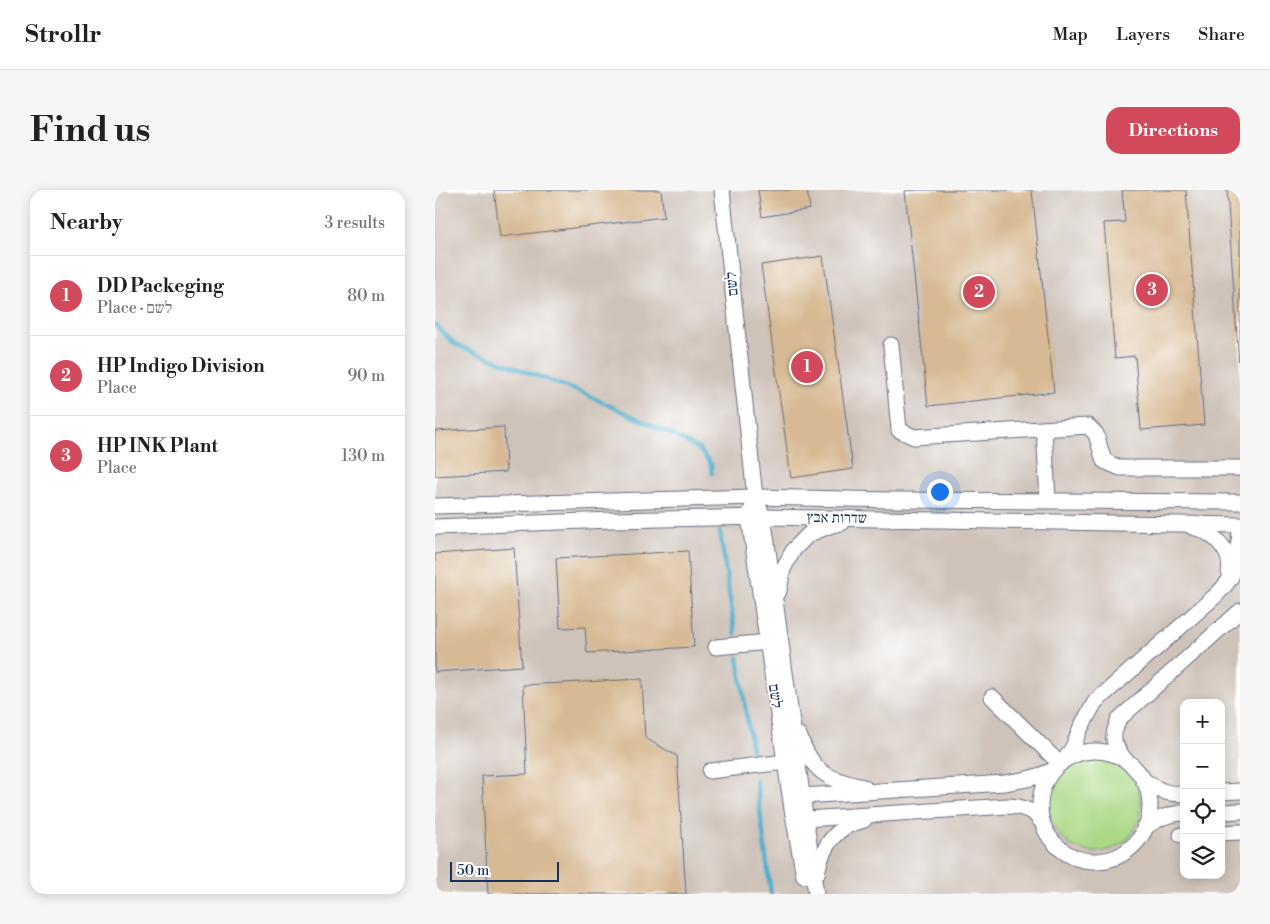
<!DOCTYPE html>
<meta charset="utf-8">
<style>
:root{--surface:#fff;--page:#f6f6f6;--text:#202124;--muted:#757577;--line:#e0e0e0;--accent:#d1495b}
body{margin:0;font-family:"Libre Bodoni","Frank Ruhl Libre",serif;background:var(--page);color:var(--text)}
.controls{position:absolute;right:15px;bottom:15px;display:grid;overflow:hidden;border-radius:10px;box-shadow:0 2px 12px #0003}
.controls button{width:45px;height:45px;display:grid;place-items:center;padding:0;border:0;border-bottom:1px solid var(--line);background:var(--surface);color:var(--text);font:25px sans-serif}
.scale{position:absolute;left:15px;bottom:12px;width:109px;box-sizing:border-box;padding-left:5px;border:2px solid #1b2f5e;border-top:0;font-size:14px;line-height:18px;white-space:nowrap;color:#1b2f5e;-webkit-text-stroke:4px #fff;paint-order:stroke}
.you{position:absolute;left:504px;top:301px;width:18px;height:18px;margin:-12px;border:4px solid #fff;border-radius:50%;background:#1a73e8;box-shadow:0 0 0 8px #1a73e833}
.badge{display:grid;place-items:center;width:32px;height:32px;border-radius:50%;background:var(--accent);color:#fff;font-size:16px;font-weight:700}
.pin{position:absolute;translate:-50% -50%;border:2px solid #fff;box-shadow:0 1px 5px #0006}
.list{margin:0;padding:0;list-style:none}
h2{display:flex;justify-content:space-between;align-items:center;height:65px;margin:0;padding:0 20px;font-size:21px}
h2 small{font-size:16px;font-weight:400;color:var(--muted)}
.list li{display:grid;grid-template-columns:32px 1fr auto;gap:15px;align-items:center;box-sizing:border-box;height:80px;padding:0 20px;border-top:1px solid var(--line)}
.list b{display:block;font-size:19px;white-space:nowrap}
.list p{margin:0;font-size:16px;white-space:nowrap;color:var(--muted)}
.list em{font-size:16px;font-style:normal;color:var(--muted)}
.icon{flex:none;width:28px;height:28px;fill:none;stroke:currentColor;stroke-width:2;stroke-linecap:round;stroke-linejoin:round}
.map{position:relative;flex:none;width:805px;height:704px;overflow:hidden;border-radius:15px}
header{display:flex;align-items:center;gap:30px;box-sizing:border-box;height:70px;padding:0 25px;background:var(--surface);border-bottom:1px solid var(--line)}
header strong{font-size:24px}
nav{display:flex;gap:28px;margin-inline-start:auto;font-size:18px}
.intro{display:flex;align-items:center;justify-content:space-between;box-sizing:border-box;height:120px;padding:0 30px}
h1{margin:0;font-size:35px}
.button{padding:12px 22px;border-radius:15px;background:var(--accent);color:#fff;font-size:18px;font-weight:700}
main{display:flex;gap:30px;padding:0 30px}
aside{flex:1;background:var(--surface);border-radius:15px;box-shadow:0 2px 12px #0003}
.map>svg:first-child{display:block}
</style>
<header>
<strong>Strollr</strong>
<nav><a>Map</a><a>Layers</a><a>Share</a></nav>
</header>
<div class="intro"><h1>Find us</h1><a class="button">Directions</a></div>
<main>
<aside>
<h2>Nearby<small>3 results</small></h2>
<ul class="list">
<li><span class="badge">1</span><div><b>DD Packeging</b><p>Place · לשם</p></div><em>80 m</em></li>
<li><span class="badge">2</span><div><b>HP Indigo Division</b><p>Place</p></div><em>90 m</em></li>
<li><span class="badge">3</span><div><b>HP INK Plant</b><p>Place</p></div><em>130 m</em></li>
</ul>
</aside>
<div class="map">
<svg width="805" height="704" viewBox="0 0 805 704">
<rect width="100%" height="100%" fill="#fff"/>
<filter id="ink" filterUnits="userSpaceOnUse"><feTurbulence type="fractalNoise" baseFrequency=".02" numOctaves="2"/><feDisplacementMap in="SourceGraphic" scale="10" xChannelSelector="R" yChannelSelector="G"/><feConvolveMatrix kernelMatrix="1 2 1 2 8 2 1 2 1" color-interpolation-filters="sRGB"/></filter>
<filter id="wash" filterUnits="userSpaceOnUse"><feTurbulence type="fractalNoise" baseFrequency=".0096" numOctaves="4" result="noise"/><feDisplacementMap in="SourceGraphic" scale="20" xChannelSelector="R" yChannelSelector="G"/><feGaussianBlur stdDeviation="1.12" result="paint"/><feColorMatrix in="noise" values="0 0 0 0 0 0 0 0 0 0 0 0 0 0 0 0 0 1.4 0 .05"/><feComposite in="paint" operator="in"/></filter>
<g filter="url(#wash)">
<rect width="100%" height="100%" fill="#eedfbf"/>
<path fill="#cec2b9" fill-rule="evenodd" d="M0 0H805V704H0ZM749 513H786V685H749Z"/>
<circle fill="#aad885" stroke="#628472" cx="660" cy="616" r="46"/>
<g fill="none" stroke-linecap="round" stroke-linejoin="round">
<g stroke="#49aac8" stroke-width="4.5">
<polyline points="0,135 21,155 150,204 238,245 264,259 276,274 277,283"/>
<polyline points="285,341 300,444"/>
<polyline points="303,467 317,561"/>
<polyline points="321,590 336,704"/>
</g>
</g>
<g id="blocks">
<g fill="#d7b993">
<polygon points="59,0 226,0 229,27 65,47"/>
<polygon points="323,0 372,0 375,19 327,27"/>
<polygon points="483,0 597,0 619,202 493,216 470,1"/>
<polygon points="687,0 751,0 769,235 706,240 700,166 680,168 669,33 690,32"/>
<polygon points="792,0 805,0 805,176 804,176"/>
<polygon points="388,66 418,279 356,288 326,75"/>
<polygon points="69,237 71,282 0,286 0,241"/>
<polygon points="79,358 87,476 0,482 0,364"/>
<polygon points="253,361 259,457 152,463 150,437 125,438 121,368"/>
<polygon points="207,489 210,548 242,566 251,704 53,704 47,586 92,584 88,495"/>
</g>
</g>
</g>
<g filter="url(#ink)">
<use href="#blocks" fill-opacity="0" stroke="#656d80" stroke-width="1"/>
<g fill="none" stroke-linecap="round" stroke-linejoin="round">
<defs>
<g id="minor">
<polyline points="287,0 320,307 328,327 331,346 381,704"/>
<polyline points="456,155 464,240 479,247 653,236 661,244 669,271 685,278 805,278"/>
<polyline points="609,239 613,310"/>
<polyline points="0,316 320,307 457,310 805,312"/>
<polyline points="317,318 314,328 357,619 369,686"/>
<polyline points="0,337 177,330 328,327 805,335"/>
<path d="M757 337C761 338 765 339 769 341 783 348 798 365 794 382"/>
<polyline points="344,401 348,379 359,359 374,344 397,335 407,333"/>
<polyline points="281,457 333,452"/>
<polyline points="557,507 625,574"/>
<path d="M364 545C378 583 391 589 429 597"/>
<circle cx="660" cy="616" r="55"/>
<path d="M631 568 638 557 645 539 660 512 778 408C785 401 792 395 796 387 802 373 803 357 805 343"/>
<path d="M689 569C678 551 675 550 684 529L805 421"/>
<polyline points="275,581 350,572"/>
<path d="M708 590C724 600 729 604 749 604"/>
<polyline points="786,602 805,601"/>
<polyline points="786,622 805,621"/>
<path d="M607 632 598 622 584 617 573 616 371 629 357 619 367 606 570 593C587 590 601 588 616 581"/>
<path d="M709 638C723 629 731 624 749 623"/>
<polyline points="786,643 805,642"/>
<polyline points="746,645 749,645"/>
<path d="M382 684C385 666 393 648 410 637 416 634 423 632 429 630"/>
</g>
</defs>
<use href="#minor" stroke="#656d80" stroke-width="17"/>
<use href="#minor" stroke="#fff" stroke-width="15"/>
</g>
</g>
<g text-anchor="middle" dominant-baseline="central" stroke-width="4" stroke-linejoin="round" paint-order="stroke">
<g font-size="15" fill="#1b2f5e" stroke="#fff">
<text transform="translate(297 94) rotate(-96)">לשם</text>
<text transform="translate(402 328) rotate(1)">שדרות אבץ</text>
<text transform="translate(340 506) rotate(82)">לשם</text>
</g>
</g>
</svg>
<div class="controls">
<button>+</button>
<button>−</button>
<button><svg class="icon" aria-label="locate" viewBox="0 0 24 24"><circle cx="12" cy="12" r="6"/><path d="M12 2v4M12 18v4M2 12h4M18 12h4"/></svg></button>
<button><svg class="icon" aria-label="layers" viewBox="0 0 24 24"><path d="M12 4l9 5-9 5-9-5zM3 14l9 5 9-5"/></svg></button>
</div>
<div class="scale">50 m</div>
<div class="you"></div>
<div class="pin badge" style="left:372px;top:177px">1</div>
<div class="pin badge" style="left:544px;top:102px">2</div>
<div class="pin badge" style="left:717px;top:100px">3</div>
</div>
</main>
